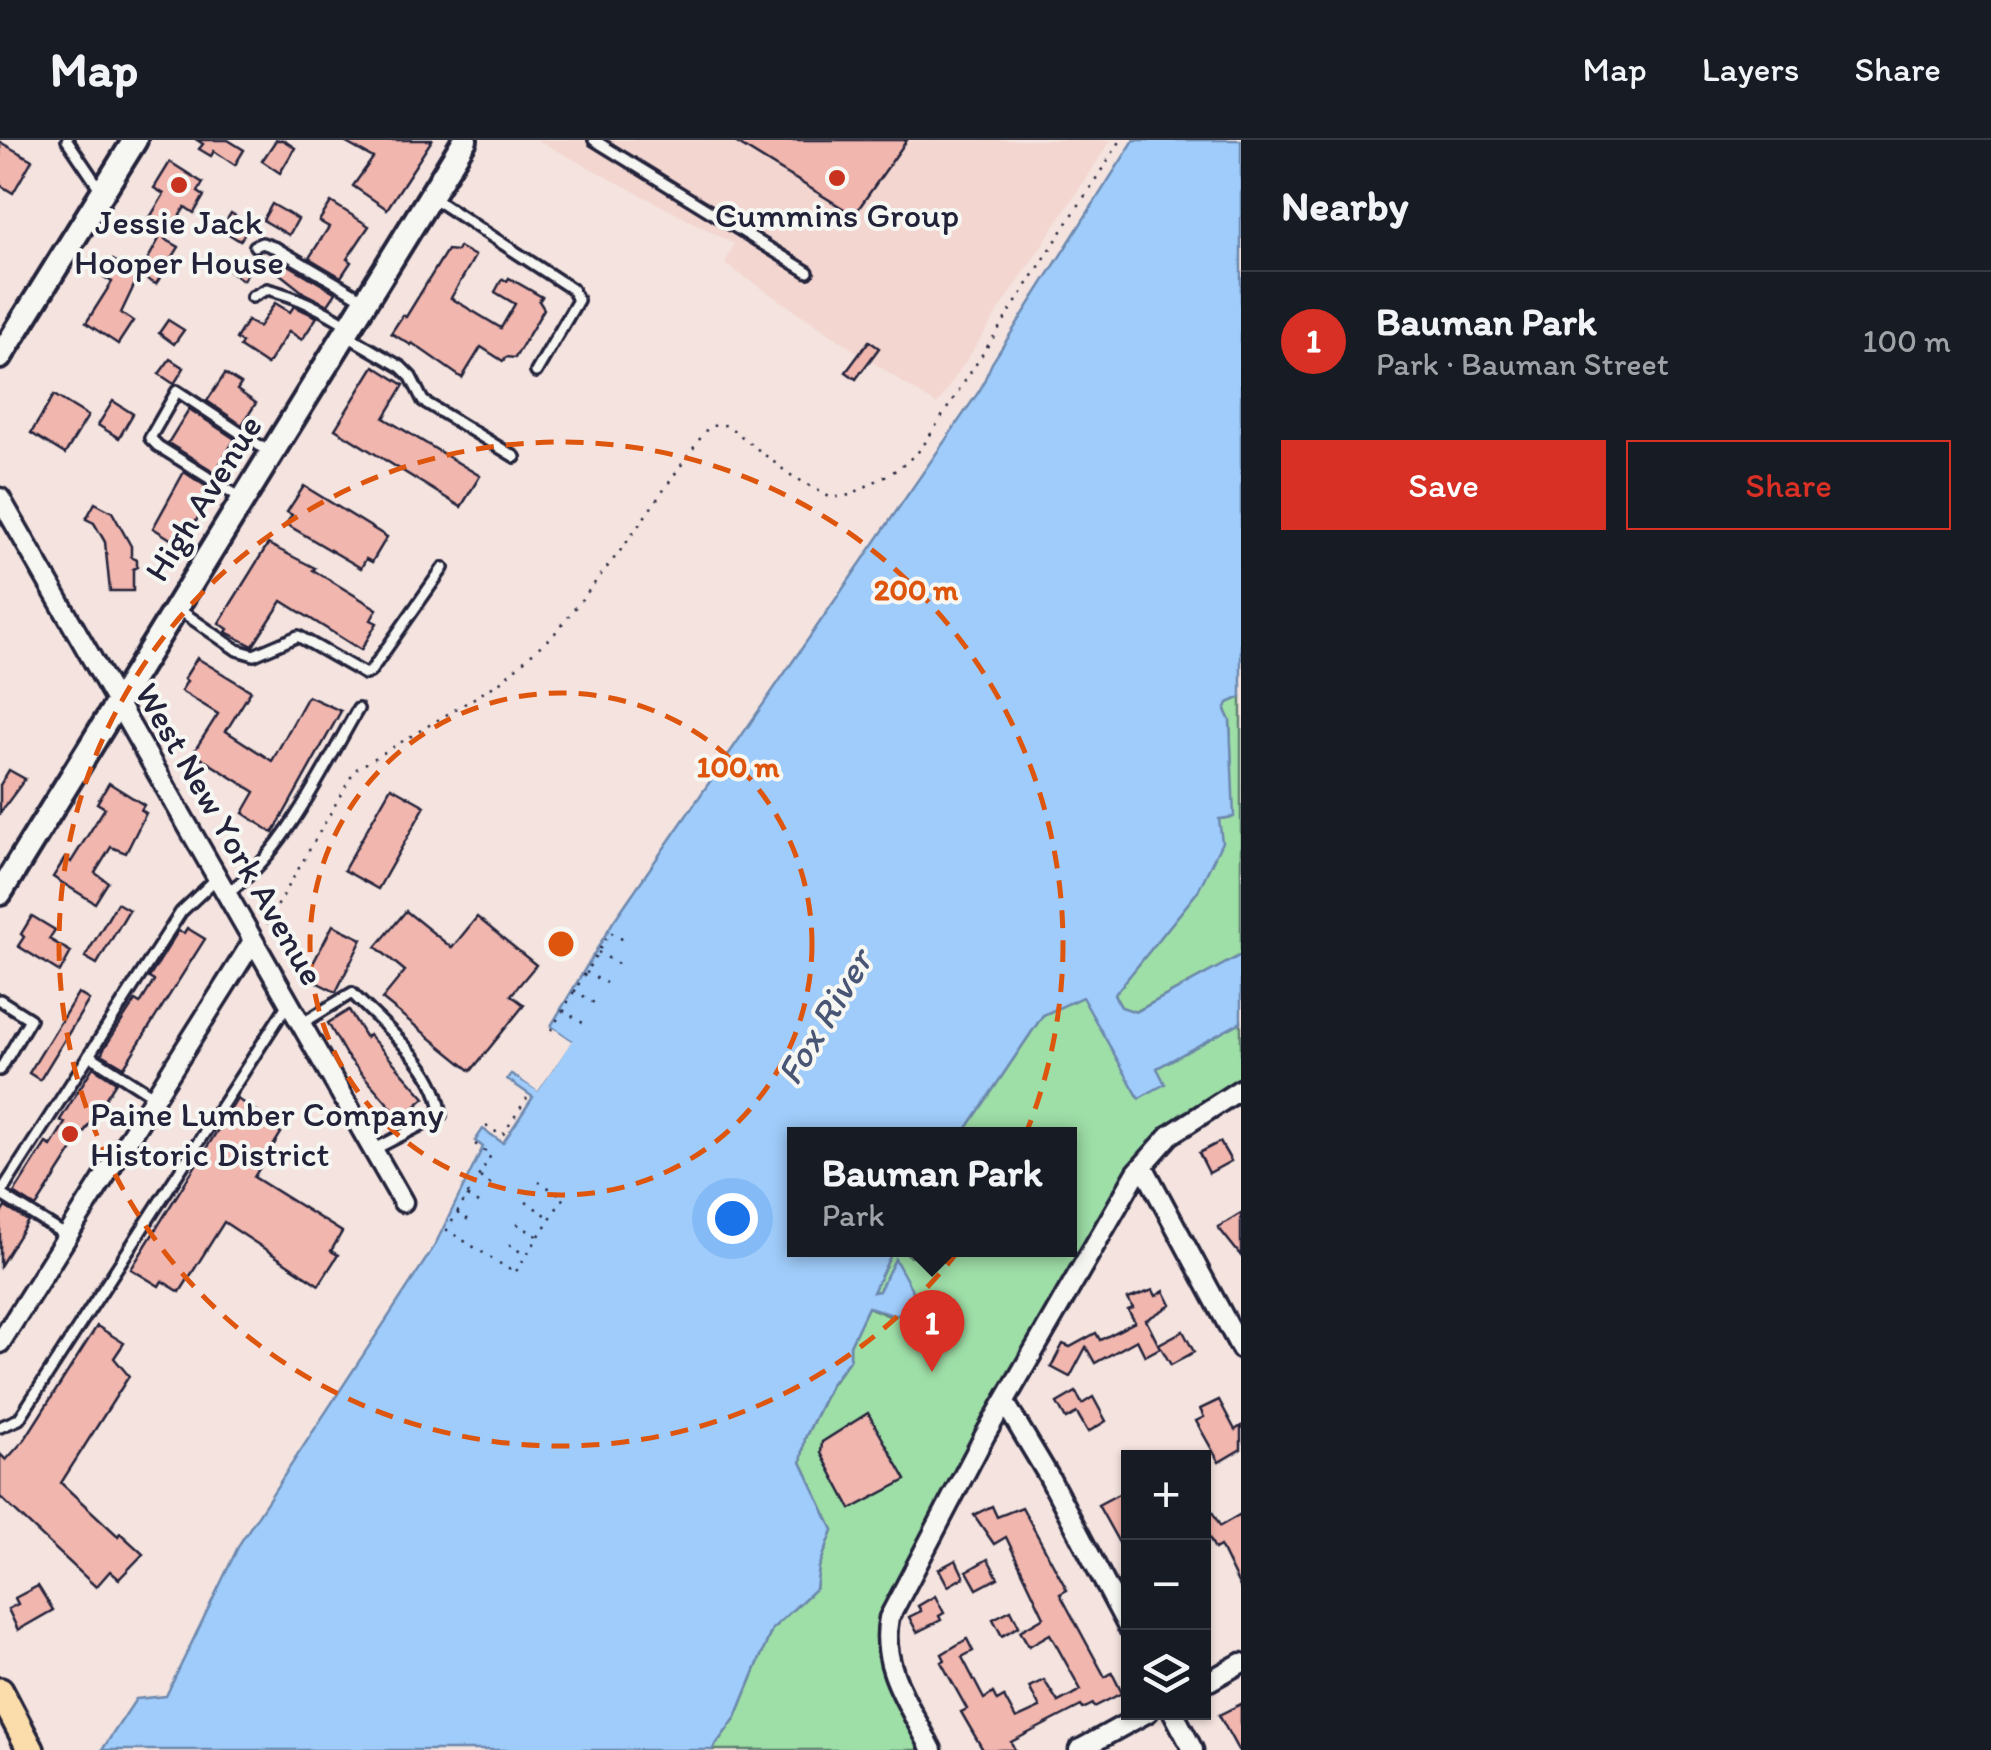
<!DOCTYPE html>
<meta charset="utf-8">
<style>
:root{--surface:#171b24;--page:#20242c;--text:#f1f3f6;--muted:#9ea1a6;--line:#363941;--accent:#d93025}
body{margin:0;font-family:Itim,sans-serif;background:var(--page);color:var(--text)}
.controls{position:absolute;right:30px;bottom:30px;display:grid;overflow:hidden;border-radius:0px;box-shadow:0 2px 8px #0004}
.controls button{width:90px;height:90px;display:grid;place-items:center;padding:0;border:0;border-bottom:2px solid var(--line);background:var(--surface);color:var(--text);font:50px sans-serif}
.you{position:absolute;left:732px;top:1078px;width:35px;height:35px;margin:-25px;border:8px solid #fff;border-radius:50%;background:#1a73e8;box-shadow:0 0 0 15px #1a73e833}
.badge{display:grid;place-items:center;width:65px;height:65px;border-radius:50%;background:var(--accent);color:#fff;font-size:32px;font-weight:700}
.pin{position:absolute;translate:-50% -82px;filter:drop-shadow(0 2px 5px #0008)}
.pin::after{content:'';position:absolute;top:52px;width:35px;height:30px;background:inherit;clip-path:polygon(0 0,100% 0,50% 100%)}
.popup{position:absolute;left:787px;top:987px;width:290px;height:130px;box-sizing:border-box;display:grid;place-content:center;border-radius:0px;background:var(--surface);filter:drop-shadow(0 2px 8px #0005);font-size:32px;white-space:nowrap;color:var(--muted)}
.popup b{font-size:38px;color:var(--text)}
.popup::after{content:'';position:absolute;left:50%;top:100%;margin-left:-20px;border:20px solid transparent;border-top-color:var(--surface)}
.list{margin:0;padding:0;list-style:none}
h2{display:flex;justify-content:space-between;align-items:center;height:130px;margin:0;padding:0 40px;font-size:42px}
h2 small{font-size:32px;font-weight:400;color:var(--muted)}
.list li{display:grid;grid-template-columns:65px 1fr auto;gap:30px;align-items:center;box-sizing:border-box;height:140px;padding:0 40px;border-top:2px solid var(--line)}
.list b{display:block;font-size:38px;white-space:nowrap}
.list p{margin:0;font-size:32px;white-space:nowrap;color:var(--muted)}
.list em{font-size:32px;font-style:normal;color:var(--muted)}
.actions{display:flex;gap:20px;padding:30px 40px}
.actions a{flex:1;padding:22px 0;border:2px solid var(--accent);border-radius:0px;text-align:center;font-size:35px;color:var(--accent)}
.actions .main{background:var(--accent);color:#fff}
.icon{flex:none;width:55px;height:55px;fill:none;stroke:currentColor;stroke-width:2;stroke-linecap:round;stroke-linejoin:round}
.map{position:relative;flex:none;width:1241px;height:1610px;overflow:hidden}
header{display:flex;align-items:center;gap:60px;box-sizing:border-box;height:140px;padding:0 50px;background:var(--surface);border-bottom:2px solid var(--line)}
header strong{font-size:48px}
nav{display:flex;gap:55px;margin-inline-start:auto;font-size:35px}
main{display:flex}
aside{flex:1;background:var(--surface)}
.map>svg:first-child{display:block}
</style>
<header>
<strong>Map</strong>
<nav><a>Map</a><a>Layers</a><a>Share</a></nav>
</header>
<main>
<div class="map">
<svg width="1241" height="1610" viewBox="0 0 1241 1610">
<rect width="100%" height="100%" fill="#f4e3de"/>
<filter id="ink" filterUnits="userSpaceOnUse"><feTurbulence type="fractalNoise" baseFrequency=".01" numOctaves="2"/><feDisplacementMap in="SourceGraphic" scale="20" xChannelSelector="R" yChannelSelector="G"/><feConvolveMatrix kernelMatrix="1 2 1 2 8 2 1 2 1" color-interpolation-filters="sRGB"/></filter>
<g filter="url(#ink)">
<polygon fill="#f3d6d0" points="537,0 1111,0 937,265 725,124 734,104"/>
<g fill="#9edea7" stroke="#608071" stroke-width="2.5">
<polygon points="1241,557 1241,815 1135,872 1121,867 1114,855 1198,751 1219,679 1233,677 1230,581 1225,570 1227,563"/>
<polygon points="1083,856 1139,958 1157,928 1241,882 1241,949 1137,1032 885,1496 932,1610 712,1610 736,1577 772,1489 816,1448 819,1427 833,1390 801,1322 805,1298 831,1245 850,1219 850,1205 868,1167 889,1176 895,1121 879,1151 873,1152 893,1110 903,1110 911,1117 935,1110 1070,1110 1070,994 963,994 1043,875"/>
</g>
<path fill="#9fccfa" stroke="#6d88ae" stroke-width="2.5" d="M1134 0H1241V557L1228 563 1225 570 1230 581 1234 677 1219 679 1222 702 1198 751 1114 855 1121 867 1136 872 1241 815V882L1157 928 1165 944 1139 958 1082 857 1043 875 963 994H794V1110H893L873 1152 879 1151 895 1119 917 1159C897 1186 892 1172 868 1167L850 1205V1219L831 1244 805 1298 801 1322 833 1390 819 1427 816 1448 772 1489 736 1577 712 1610H102L136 1559 166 1556 240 1403 434 1107 483 1007 475 1001 483 989 503 1003 533 957 507 939 511 934 538 950 571 900 551 886 613 782 980 250 992 223Z"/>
<polygon fill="#f4e3de" points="553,888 572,901 538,951 519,938 521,934 537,944 565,902 550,892"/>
<g fill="#f1b6ae" stroke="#22223b" stroke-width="2.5">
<polygon points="197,0 228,0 244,10 235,25 214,11 211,16 199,9 203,4"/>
<polygon points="276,0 283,0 295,8 280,33 262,21"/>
<polygon points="341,0 432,0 387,69 353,46 373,18"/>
<polygon points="732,0 907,0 854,75"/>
<polygon points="0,2 32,20 13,53 0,45"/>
<polygon points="170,22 203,43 198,52 204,56 194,73 185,67 165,99 179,107 156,144 139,135 159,99 143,89 164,54 154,48"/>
<polygon points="331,62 369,86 347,119 351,122 341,137 309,118 329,87 319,81"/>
<polygon points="272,64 298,79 289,95 263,80"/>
<polygon points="231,73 250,85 240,101 221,89"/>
<polygon points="459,107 475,116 451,158 501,188 515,164 495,152 502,139 507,141 509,138 542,157 539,161 544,169 515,218 506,217 503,221 481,207 462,238 412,203 411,205 391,193 403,175 406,177 447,110 457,111"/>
<polygon points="235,115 252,126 243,140 226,129"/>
<polygon points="113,120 139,135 121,173 133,181 118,204 86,183 112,142 104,137"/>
<polygon points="287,124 336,153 328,165 304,153 280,134"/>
<polygon points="275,163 290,172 294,166 317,177 302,200 289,191 267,225 240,207 242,203 236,199 247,181 259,187"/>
<polygon points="168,180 184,190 174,204 159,193"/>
<polygon points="869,201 879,208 856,239 846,232"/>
<polygon points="170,219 184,228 174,244 159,234"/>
<polygon points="374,226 404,245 384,278 480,336 461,367 335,289"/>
<polygon points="225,234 241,244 237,250 256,263 242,285 207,261"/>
<polygon points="54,255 88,276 65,314 31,293"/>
<polygon points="113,261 133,274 119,298 98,285"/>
<polygon points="189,269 235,299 215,332 168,303"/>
<polygon points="184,332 213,351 182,406 153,388"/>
<polygon points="304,346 387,397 372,422 366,419 361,428 286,384 292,375 287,372"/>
<polygon points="95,363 112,372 131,406 131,417 137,420 137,427 133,429 133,451 110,451 105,402 94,383 86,379"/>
<polygon points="268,404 315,428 313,430 377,469 371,480 377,483 361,510 282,461 253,506 226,492 228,489 219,483"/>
<polygon points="197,518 251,551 226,591 272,621 308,556 341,571 273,693 243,673 255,652 193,613 218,574 181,551 187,541 184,539"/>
<polygon points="9,630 25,639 0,673 0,645"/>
<polygon points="109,643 144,665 141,670 146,673 126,713 111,707 95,733 108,742 95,763 53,737 65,718 71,722 105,668 97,663"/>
<polygon points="391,647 425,666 378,749 344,730"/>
<polygon points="117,763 129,770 97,824 85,817"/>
<polygon points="406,771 452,808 477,777 536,825 511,855 524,865 471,931 382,859 405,831 376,807"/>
<polygon points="32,776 55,790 49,799 71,812 60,832 18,806 24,797 21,794"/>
<polygon points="333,785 362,799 336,852 306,837"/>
<polygon points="187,788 205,799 124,927 102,914 103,910 135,861 140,864 154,841 149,838 178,791 184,793"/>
<polygon points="78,853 89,860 40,940 29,933"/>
<polygon points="349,870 366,898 369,895 425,958 401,979 346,915 328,883"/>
<polygon points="93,927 116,942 36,1067 14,1053 46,1003 51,1006 65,983 60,980"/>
<polygon points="237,959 265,977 262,982 281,993 254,1037 342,1092 331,1111 338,1115 319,1145 224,1082 180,1152 162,1141 159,1146 131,1129"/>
<polygon points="1220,1002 1231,1021 1209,1033 1199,1013"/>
<polygon points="5,1067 28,1081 0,1126 0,1075"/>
<polygon points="1241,1073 1241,1116 1218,1087"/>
<polygon points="1153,1150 1156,1156 1164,1151 1171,1165 1146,1180 1160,1208 1145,1216 1137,1200 1095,1223 1086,1207 1070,1237 1051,1227 1063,1204 1070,1207 1096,1193 1100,1200 1135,1182 1128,1170 1133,1168 1128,1159"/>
<polygon points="97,1186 124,1203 114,1218 129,1236 61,1343 118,1396 120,1393 143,1414 119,1439 110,1431 96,1447 0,1357 0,1314 6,1320 25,1299"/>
<polygon points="1183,1191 1194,1212 1171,1225 1159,1204"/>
<polygon points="1076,1252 1082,1264 1093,1257 1106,1281 1088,1292 1077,1273 1066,1279 1057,1263"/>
<polygon points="1219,1260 1235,1290 1241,1286 1241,1309 1219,1322 1196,1281 1204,1277 1200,1269"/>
<polygon points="868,1273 906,1340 851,1369 821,1313 822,1302"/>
<polygon points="1128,1349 1128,1419 1098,1365"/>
<polygon points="1204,1357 1220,1386 1241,1374 1241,1449 1220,1406 1215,1409 1204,1388"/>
<polygon points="992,1366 997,1377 1022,1367 1067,1450 1060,1454 1105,1537 1112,1533 1122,1553 1094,1567 1093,1564 1083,1569 1081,1566 1011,1602 1015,1610 983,1610 961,1572 967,1569 941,1522 945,1520 942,1514 967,1499 973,1511 962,1517 984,1559 993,1553 997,1561 1004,1557 1016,1579 1040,1568 1029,1547 1044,1540 1058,1562 1081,1550 1050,1494 1029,1506 1020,1491 1044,1477 1006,1397 994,1404 974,1375"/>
<polygon points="988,1419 998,1438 977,1449 967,1431"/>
<polygon points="956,1420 964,1437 948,1446 939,1429"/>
<polygon points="38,1446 53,1470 18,1490 8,1469 18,1464 15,1458"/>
<polygon points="935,1456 944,1473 939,1476 941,1480 917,1492 909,1477 921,1471 918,1466"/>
<polygon points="1011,1470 1019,1486 1002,1496 993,1479"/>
<polygon points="1241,1564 1241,1610 1238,1610 1219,1575"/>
</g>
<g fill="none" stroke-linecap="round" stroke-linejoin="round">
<defs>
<g id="lane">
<polyline points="67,0 102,52"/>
<polyline points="594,0 808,132"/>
<polyline points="433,58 572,149 578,160 536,232"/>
<polyline points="255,106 262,103 276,108 363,159"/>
<path d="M252 157 267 149C298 157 322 169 349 186"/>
<polyline points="346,195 401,227 411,237 423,261 515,317"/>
<polyline points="241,358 158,306 150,298 177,251 269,312"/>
<polyline points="178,469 237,510 254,515 298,496 365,534 370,532 443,428"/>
<path d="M226 753C281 720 325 625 358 569"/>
<polyline points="0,860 30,879 0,930"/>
<path d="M301 884 352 853C382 885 439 927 441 975L373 1010"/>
<polyline points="89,915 155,957"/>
<polyline points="0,1054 181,772 217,738"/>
<polyline points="0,1054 67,1096"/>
<polyline points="0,1287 19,1279 289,862"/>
</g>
<g id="street">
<polyline points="0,358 403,1062"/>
<polyline points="1143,1026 1241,1209"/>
<polyline points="0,1203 253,801"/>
<polyline points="1005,1263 1048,1335 1128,1487"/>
<polyline points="1204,1544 1241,1523"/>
<polyline points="1173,1572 1193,1610"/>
<path d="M932 1610C911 1568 879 1526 889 1478L985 1295 1137 1032 1170 995 1241 949"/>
<polyline points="1079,1610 1148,1572"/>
</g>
<g id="secondary">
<polyline points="0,217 135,0"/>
<polyline points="0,753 465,0"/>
</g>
<polyline id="primary" points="0,1551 31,1610"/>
</defs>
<use href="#lane" stroke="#22223b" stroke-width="16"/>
<use href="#street" stroke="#22223b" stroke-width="25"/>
<use href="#secondary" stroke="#22223b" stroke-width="30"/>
<use href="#primary" stroke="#22223b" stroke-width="32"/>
<g stroke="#22223b" stroke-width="2.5" stroke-dasharray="2.5 8" stroke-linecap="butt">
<polyline points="267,784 355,630 499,543 555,493 624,406 709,286 727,285 789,334 831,358 850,355 900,328 921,309 1121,0"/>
<polyline points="598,812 618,824"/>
<polyline points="586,832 606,843"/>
<polyline points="574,850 594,863"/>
<polyline points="563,870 583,883"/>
<polyline points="551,890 610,792 629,803"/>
<polyline points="486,985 502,996 527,958"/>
<polyline points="475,1004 491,1015 447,1090 515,1133 564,1057 539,1042"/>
<polyline points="480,1037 495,1047"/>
<polyline points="467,1056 483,1066"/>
<polyline points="526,1062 549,1077"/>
<polyline points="457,1073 472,1082"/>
<polyline points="517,1084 537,1096"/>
<polyline points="509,1104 525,1115"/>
</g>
<use href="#lane" stroke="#f6f6f2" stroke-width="9"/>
<use href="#street" stroke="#f6f6f2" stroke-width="18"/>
<use href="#secondary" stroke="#f6f6f2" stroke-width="22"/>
<use href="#primary" stroke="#fbddab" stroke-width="25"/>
</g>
</g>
<g fill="none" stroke="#de560e" stroke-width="5" stroke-dasharray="18 12">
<circle cx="561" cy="804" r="251"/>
<circle cx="561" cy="804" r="502"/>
</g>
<g fill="#c8321e" stroke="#f6f6f2" stroke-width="4">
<circle cx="837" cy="38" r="10"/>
<circle cx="179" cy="45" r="10"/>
<circle cx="70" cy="994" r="10"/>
</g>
<g text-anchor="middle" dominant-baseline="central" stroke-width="8" stroke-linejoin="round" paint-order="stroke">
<g font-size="35" fill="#22223b" stroke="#f6f6f2">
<text x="837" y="75">Cummins Group</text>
<text x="179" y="82">Jessie Jack<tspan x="179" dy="40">Hooper House</tspan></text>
<text x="90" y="974" text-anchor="start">Paine Lumber Company<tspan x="90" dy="40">Historic District</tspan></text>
</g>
<g font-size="35" fill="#22223b" stroke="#f6f6f2">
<text transform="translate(203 358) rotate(-58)">High Avenue</text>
<text transform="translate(230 694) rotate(60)">West New York Avenue</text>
</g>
<g font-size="38" font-style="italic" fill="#485574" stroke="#f6f6f2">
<text transform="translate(824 877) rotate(-59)">Fox River</text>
</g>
</g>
<circle cx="561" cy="804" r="15" fill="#de560e" stroke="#f6f6f2" stroke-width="5"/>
<g font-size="30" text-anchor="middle" font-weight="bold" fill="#de560e" stroke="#f6f6f2" stroke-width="8" stroke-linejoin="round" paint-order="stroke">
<text x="916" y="460">200 m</text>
<text x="738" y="637">100 m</text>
</g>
</svg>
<div class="controls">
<button>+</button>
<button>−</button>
<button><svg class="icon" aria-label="layers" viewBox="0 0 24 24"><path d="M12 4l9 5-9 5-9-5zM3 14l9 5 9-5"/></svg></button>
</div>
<div class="you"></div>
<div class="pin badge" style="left:932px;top:1232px">1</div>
<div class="popup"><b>Bauman Park</b>Park</div>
</div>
<aside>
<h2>Nearby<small></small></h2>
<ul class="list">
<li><span class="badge">1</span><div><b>Bauman Park</b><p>Park · Bauman Street</p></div><em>100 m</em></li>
</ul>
<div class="actions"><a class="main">Save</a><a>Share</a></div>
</aside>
</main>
